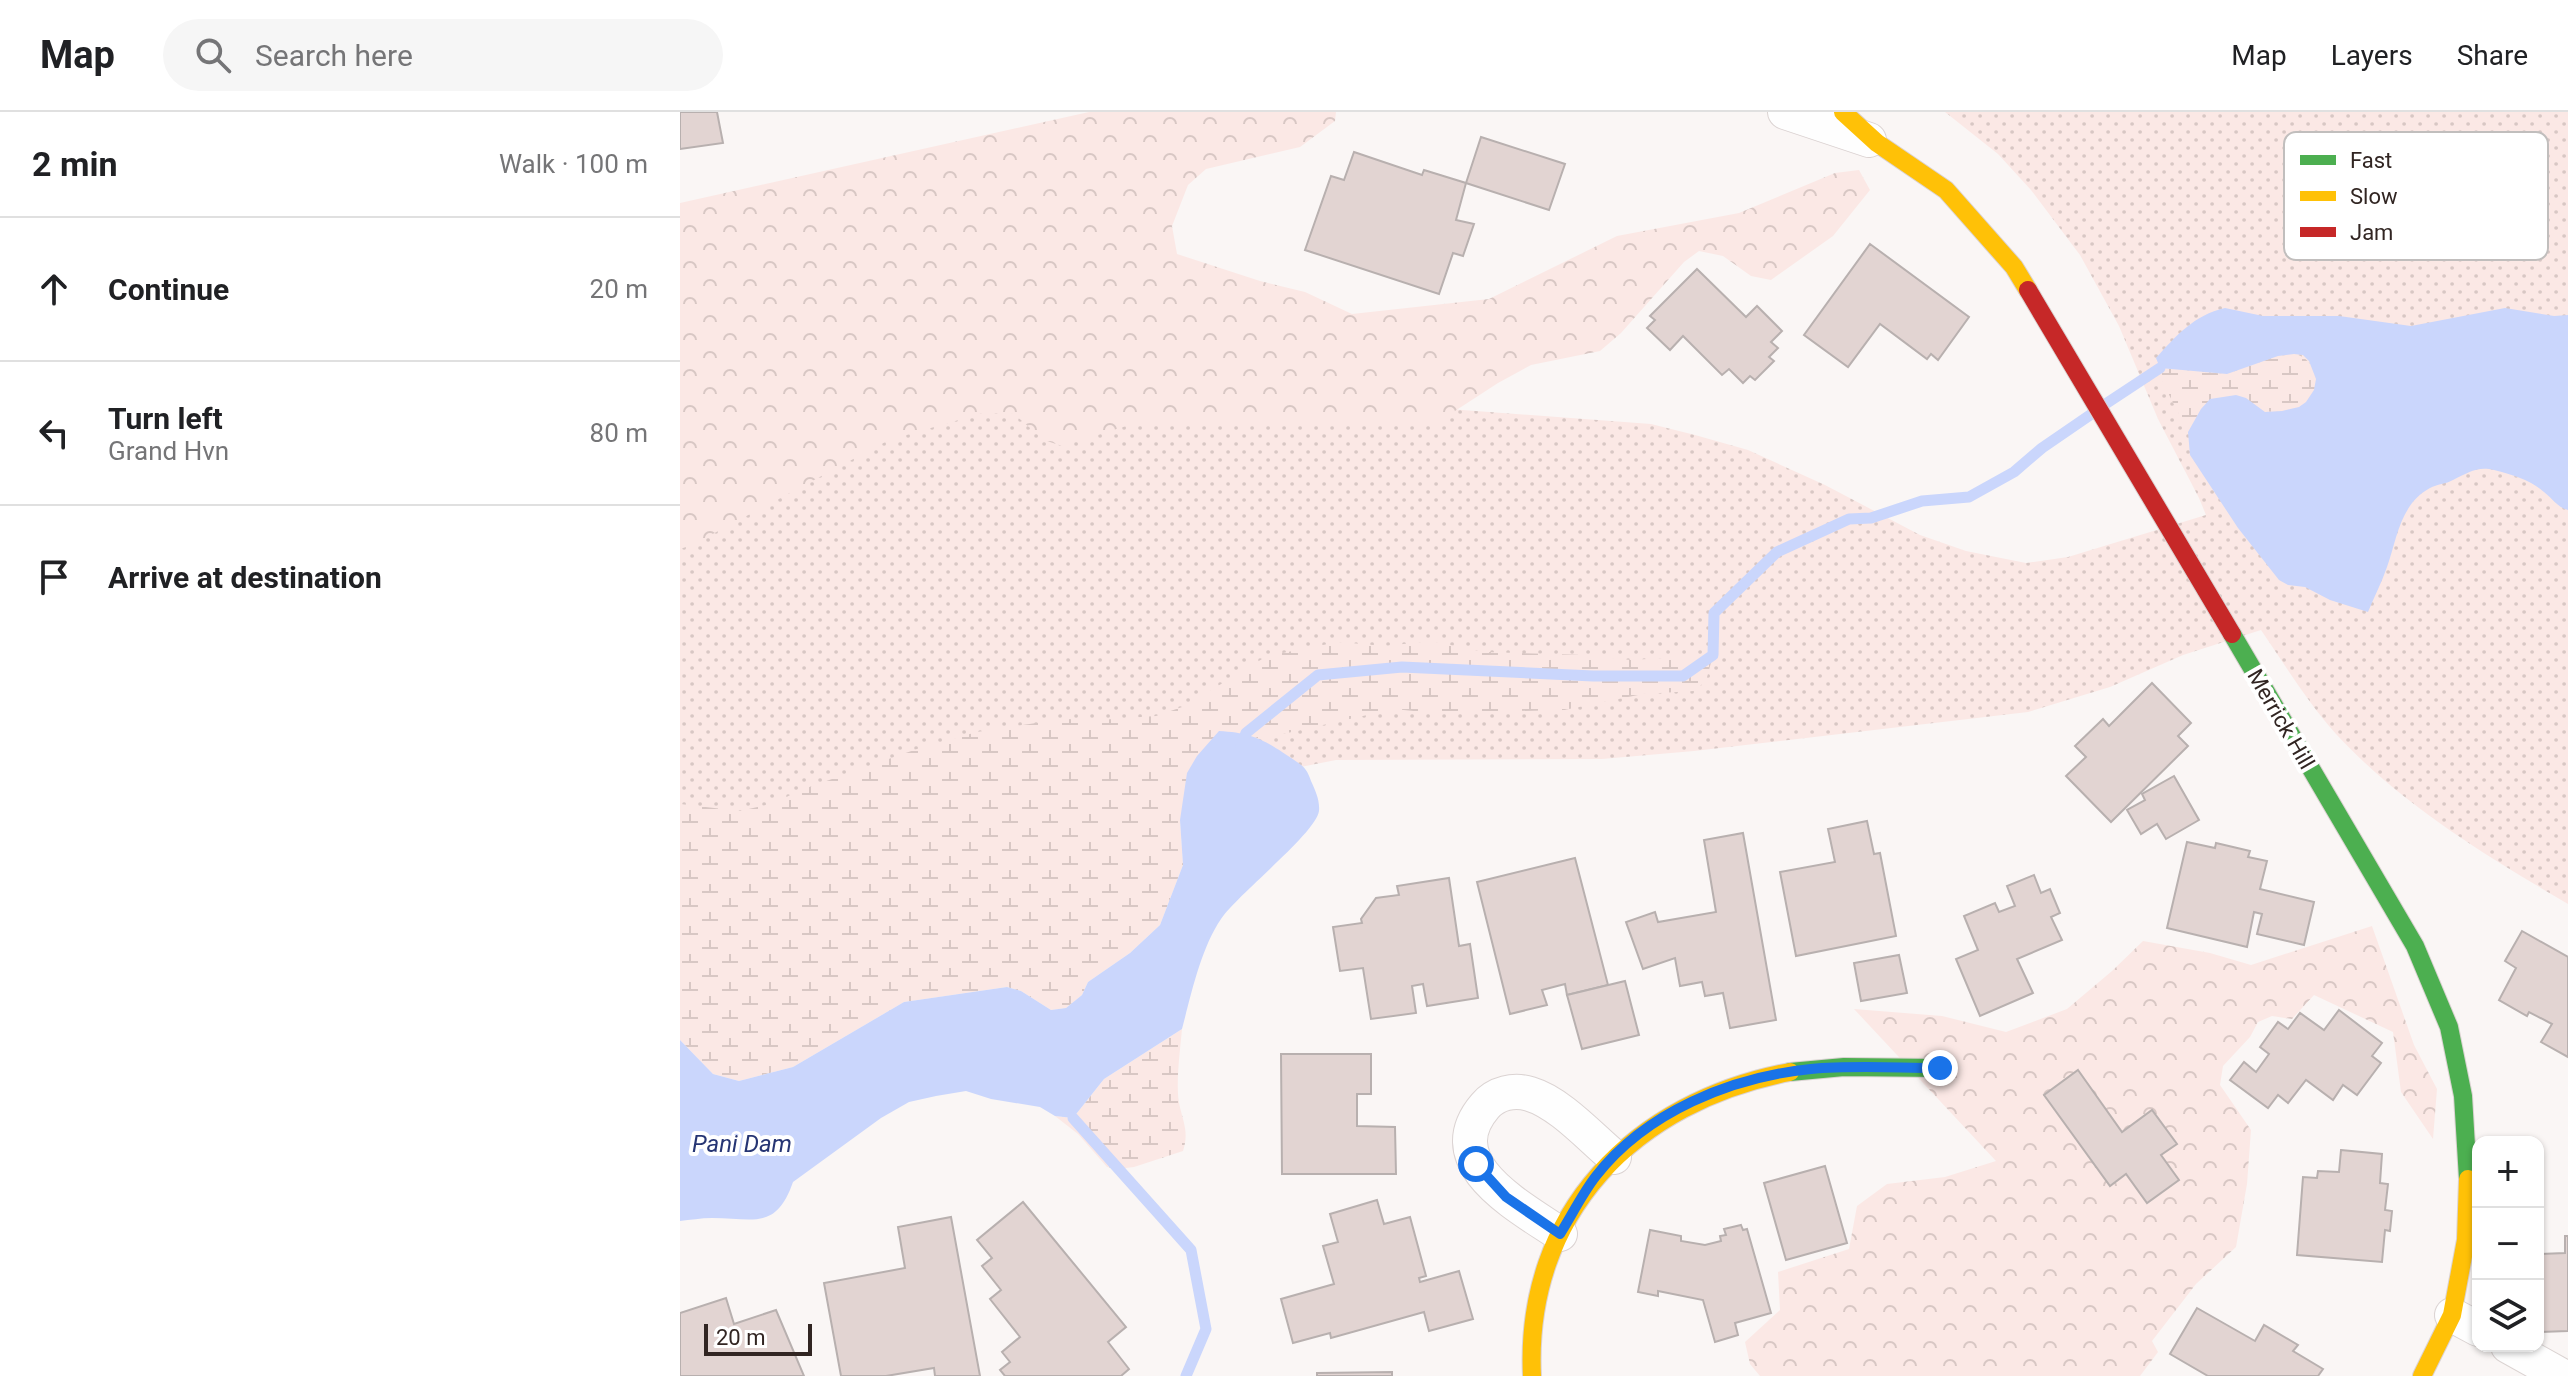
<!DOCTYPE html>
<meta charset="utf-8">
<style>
:root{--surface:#fff;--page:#f6f6f6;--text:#202124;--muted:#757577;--line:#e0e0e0}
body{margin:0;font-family:Roboto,sans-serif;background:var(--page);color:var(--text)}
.controls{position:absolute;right:24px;bottom:24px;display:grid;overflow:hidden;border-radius:16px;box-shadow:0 2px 6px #0004}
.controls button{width:72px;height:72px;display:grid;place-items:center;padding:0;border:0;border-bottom:2px solid var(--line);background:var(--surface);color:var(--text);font:40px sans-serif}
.scale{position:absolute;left:24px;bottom:20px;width:108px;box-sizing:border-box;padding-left:8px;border:4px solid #312522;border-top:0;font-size:22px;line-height:28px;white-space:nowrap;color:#312522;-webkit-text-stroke:6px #fff;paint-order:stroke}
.stop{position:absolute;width:24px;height:24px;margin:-18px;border:6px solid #1a73e8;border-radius:50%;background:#fff}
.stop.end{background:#1a73e8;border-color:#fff;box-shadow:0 2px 8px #0008}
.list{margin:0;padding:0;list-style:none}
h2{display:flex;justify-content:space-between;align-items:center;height:104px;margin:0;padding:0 32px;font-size:34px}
h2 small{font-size:26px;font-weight:400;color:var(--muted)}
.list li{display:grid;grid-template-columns:52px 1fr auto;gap:24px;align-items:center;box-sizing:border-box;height:144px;padding:0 32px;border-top:2px solid var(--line)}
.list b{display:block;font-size:30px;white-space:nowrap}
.list p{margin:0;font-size:26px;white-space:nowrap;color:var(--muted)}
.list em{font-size:26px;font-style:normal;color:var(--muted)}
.icon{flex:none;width:44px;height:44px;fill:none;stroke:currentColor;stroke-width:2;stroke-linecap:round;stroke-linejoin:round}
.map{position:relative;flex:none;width:1888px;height:1264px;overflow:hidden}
header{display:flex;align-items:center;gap:48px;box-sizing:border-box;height:112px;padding:0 40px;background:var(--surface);border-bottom:2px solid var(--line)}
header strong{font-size:38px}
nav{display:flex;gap:44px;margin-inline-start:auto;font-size:28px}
.search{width:560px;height:72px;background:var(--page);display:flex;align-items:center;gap:20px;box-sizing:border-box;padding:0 28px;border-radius:44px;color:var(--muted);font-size:30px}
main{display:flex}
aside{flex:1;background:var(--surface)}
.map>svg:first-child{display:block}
</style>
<header>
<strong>Map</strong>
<div class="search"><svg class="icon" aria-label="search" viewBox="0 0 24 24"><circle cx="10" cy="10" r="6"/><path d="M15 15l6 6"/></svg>Search here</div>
<nav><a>Map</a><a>Layers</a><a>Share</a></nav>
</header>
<main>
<aside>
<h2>2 min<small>Walk · 100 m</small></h2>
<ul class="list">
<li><svg class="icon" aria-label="ahead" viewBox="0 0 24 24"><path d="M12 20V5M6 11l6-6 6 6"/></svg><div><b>Continue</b></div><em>20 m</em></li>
<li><svg class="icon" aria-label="left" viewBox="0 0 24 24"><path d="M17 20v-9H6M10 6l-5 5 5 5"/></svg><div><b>Turn left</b><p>Grand Hvn</p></div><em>80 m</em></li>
<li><svg class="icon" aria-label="arrive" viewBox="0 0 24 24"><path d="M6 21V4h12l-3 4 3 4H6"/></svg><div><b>Arrive at destination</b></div></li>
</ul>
</aside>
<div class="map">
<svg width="1888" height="1264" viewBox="0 0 1888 1264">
<defs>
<pattern id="grass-dots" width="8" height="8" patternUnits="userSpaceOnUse" patternTransform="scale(2)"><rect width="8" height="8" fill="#fbe8e5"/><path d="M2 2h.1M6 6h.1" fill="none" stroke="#d8c7c4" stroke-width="1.8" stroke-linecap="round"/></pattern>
<pattern id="forest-crowns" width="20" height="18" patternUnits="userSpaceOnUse" patternTransform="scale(2)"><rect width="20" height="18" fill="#fbe8e5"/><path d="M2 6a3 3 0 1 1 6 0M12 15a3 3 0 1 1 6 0" fill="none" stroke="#d8c7c4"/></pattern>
<pattern id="wetland-marsh" width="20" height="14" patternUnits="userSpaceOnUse" patternTransform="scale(2)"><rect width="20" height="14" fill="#fbe8e5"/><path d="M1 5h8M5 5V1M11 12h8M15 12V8" fill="none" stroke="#d8c7c4"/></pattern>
</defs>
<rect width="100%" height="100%" fill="#faf6f5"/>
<path fill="url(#grass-dots)" d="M1265 0H1888V792C1805 743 1722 693 1656 622 1628 591 1605 553 1581 518L1503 543 1430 575 1348 600 1014 639 922 647 656 648 585 662 0 880V316L110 289 769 297 971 312 1015 323 1068 338 1145 373 1240 423 1286 439 1346 451 1388 445 1526 403 1519 386 1478 307 1439 214 1400 143 1351 78 1318 42Z"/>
<g fill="url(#forest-crowns)">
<polygon points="409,0 656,0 655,9 620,35 526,57 508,73 492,114 497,142 580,169 625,180 672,202 809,187 937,124 1059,101 1155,61 1179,58 1190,78 1153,124 1091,168 1071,164 1043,144 1019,139 1004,150 941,221 920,239 851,253 818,271 758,310 459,310 382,334 364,328 334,302 303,301 209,328 12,433 0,437 0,91"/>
<polygon points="1692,814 1734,933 1757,977 1753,1027 1721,980 1713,920 1634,883 1612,907 1592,904 1578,910 1570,925 1543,954 1540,973 1571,1018 1567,1072 1556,1135 1516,1172 1472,1229 1478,1240 1460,1264 1080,1264 1070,1252 1065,1230 1100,1198 1098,1160 1169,1137 1177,1094 1207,1072 1265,1065 1316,1049 1174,897 1262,904 1326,920 1387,897 1432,859 1463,829 1530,841 1571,853"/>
</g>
<g fill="url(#wetland-marsh)">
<path d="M1614 242C1639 246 1643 283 1620 295 1611 299 1593 302 1583 298 1573 294 1583 295 1572 295 1555 294 1538 296 1521 297L1508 320 1479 263 1480 256 1547 262 1597 244Z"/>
<polygon points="751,529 804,540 904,543 951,548 1033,543 1026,569 1014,579 963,582 884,598 753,601 714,597 594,624 591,632 566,621 500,708 503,753 480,813 450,841 408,870 402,883 386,896 371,898 341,879 327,875 224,890 113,955 59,969 33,962 0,928 0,692 60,699 95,691 118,679 237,637 297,620 383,607 420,608 476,604 505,594 587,544 658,530 705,534"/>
<path d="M502 917C500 939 497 960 498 982 499 1003 511 1017 503 1039L454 1055 438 1057 427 1055 398 1022 375 1004 393 1006 424 967Z"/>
</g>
<g fill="#cad6fc">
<path d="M1545 196 1583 204H1659L1731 214 1825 196 1874 204 1888 203V398C1877 395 1873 387 1864 380 1851 368 1830 362 1814 358 1797 354 1788 361 1773 368 1766 372 1757 372 1750 376 1720 392 1717 427 1707 455 1702 470 1694 485 1688 500L1650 488 1625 475 1608 473 1599 468 1558 416 1510 343 1508 320 1521 297 1530 287 1556 283 1566 286 1585 300 1602 299 1619 295 1626 290 1634 278 1636 267 1629 249 1623 243 1614 242 1598 244 1547 262 1480 256 1476 246C1496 224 1514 203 1545 196Z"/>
<path d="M539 619C576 621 587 630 617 650 625 655 628 660 631 669 635 678 640 688 639 699 636 721 559 781 541 807 521 836 511 883 502 917L424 967 393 1006 375 1004 360 995 311 987 286 979 256 984 229 990 201 1006 113 1070C96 1119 73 1106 32 1106 21 1106 10 1108 0 1109V928L33 962 59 969 113 955 224 890 327 875 341 879 371 898 386 896 402 883 408 870 450 841 480 813 503 753 500 708 507 661 517 644Z"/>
</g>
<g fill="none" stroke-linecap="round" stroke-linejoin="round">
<g stroke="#cad6fc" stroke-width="11">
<polyline points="1427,291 1480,256"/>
<polyline points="561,634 566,621 638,563 722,555 913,564 1003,564 1033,543 1034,501 1097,440 1169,407 1191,406 1242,389 1289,385 1334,360 1362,336 1413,301"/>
<polyline points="393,1006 511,1138 526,1217 506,1264"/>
</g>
</g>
<g fill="#e2d4d2" stroke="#b8b0af" stroke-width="2">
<polygon points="0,0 37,0 43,31 0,37"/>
<polygon points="801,25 885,52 869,98 786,71"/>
<polygon points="674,40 742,63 744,58 786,71 776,108 794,112 783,144 773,141 759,182 625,138 651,64 664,68"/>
<polygon points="1190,132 1289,205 1258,248 1251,242 1247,247 1200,212 1168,255 1124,223"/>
<polygon points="1017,157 1066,205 1077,194 1102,219 1091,230 1098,236 1089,245 1094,249 1075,268 1070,264 1063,271 1049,257 1042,263 1003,224 990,238 967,216 975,208 970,204"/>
<polygon points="1472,571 1511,611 1498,624 1508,634 1431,710 1386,664 1406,645 1395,634 1423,607 1429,614"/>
<polygon points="1494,664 1519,708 1486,727 1477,712 1461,722 1447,698 1465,688 1462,682"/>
<polygon points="1187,709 1194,742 1200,741 1216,824 1116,844 1100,760 1155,750 1148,717"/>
<polygon points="1063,721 1096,908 1050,916 1043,881 1025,884 1022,870 1000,874 995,846 963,857 946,810 975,800 978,810 1036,800 1024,728"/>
<polygon points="1507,730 1535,736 1536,731 1570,739 1568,745 1587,749 1580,777 1634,790 1624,833 1577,822 1582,802 1574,800 1567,835 1487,816"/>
<polygon points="895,746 928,873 887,883 885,872 862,878 867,893 830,902 797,770"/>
<polygon points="1354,763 1361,781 1370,777 1380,801 1371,805 1382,828 1337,847 1353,881 1300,904 1276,847 1298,838 1284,804 1315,791 1319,800 1335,794 1327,774"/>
<polygon points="769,766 779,834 790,832 798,886 747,894 743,872 732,874 736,901 691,907 683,856 660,859 653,815 682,811 681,807 696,786 719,783 717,774"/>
<polygon points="1842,819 1888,845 1888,945 1861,930 1872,912 1849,900 1847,904 1819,888 1836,856 1825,849"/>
<polygon points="1219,843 1227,881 1181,889 1174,851"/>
<polygon points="945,869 959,923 902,937 887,883"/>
<polygon points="1659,898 1702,931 1692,944 1701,951 1677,983 1663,973 1653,988 1626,968 1608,991 1598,983 1588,996 1550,968 1564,950 1576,960 1589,942 1580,935 1598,910 1608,917 1620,901 1644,918"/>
<polygon points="601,942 691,942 691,982 677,982 677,1014 715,1015 716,1062 602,1062"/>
<polygon points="1398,958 1442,1020 1472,998 1497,1032 1481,1043 1499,1068 1467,1091 1446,1062 1430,1074 1364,983"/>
<polygon points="1661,1038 1702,1042 1700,1071 1708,1072 1705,1098 1712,1099 1710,1119 1705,1118 1702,1150 1617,1143 1623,1065 1637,1066 1638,1059 1659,1060"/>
<polygon points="1145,1054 1167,1131 1106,1148 1084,1071"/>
<polygon points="697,1088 704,1112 730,1105 746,1164 739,1166 740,1170 779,1159 793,1207 749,1219 744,1200 651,1226 650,1221 613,1231 601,1187 654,1172 643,1134 658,1130 650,1102"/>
<polygon points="343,1090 446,1215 428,1230 449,1257 441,1264 325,1264 320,1258 330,1250 322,1240 340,1225 310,1187 321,1178 302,1154 312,1146 297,1128"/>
<polygon points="271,1105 300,1264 255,1264 254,1256 206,1264 161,1264 144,1171 225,1156 218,1115"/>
<polygon points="1061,1113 1063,1118 1067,1117 1091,1201 1055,1211 1058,1223 1035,1230 1023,1188 978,1179 978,1184 958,1180 970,1118 1001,1124 1001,1129 1025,1133 1041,1129 1040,1124 1046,1123 1044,1117"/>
<polygon points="1885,1124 1888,1124 1888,1219 1858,1220 1858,1142 1885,1141"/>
<polygon points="46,1186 54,1212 96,1198 124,1264 0,1264 0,1201"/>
<polygon points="1517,1196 1575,1229 1584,1213 1618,1233 1613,1239 1643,1257 1638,1264 1528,1264 1490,1242"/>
<polygon points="712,1260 712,1264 637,1264 637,1261"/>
</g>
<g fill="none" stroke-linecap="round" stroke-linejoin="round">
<defs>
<g id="street">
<polyline points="1105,0 1189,28"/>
<path d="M880 1122C839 1094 756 1051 805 994 816 981 834 977 850 982 880 991 910 1025 934 1045"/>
<polyline points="1772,1203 1798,1217"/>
<polyline points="1828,1234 1882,1264"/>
</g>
<g id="fast">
<polyline points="1552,522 1735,834 1769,915 1783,984 1788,1067"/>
<polyline points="1110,960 1164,955 1260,956"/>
</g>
<g id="slow">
<polyline points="1163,0 1197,31 1266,78 1334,155 1348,178"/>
<path d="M852 1264C844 1101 955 989 1110 960"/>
<polyline points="1742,1264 1772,1203 1786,1128 1788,1067"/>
</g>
<polyline id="jam" points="1348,178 1552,522"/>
</defs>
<use href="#street" stroke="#dbd3d2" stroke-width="36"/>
<use href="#fast" stroke="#dbd3d2" stroke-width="20"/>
<use href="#slow" stroke="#dbd3d2" stroke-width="20"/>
<use href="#jam" stroke="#dbd3d2" stroke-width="20"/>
<use href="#street" stroke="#fefefe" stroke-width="34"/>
<use href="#fast" stroke="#4caf50" stroke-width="18"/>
<use href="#slow" stroke="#ffc107" stroke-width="18"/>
<use href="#jam" stroke="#c62828" stroke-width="18"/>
</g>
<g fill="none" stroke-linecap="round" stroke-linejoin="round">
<path stroke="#1a73e8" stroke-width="10" d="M796 1052 826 1085 880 1122C892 1103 902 1082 916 1064 966 1000 1051 965 1131 957 1173 953 1217 956 1260 956"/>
</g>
<g text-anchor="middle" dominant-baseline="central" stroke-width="8" stroke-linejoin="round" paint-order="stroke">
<g font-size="22" fill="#312522" stroke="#fff">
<text transform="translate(1601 607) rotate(60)">Merrick Hill</text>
</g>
<g font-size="24" font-style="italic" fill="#263573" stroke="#fff">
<text x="62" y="1032">Pani Dam</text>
</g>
</g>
<rect x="1604" y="20" width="264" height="128" rx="12" fill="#fff" stroke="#c1bebd" stroke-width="2"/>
<rect x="1620" y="43" width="36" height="10" fill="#4caf50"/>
<rect x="1620" y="79" width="36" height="10" fill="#ffc107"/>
<rect x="1620" y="115" width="36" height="10" fill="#c62828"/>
<g font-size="22" fill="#312522">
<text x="1670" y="56">Fast</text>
<text x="1670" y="92">Slow</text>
<text x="1670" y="128">Jam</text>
</g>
</svg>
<div class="controls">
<button>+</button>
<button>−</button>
<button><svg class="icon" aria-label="layers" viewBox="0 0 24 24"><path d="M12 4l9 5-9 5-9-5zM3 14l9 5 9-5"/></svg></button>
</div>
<div class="scale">20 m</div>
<div class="stop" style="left:796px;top:1052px"></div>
<div class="stop end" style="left:1260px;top:956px"></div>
</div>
</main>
